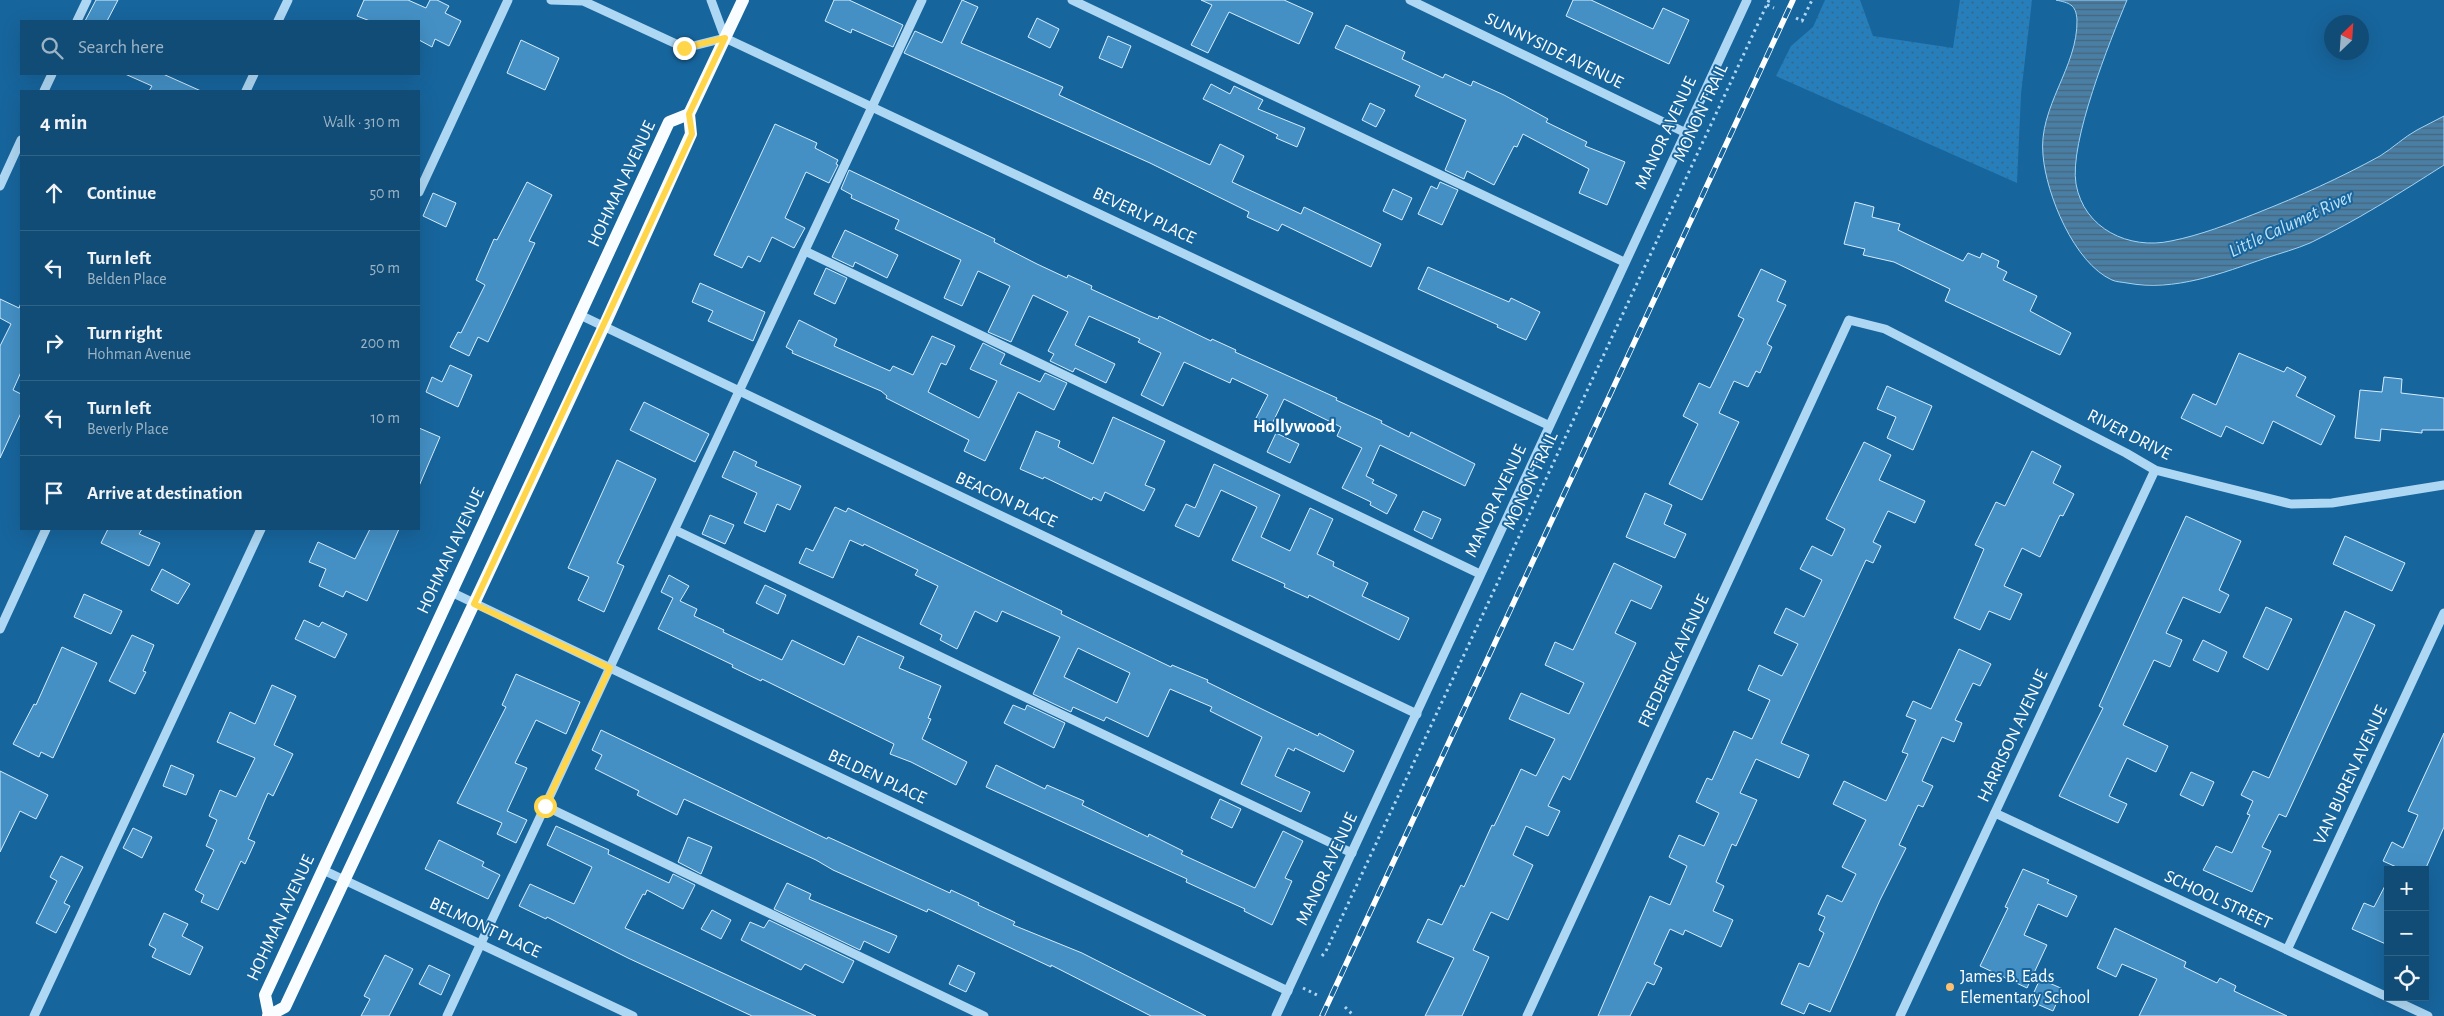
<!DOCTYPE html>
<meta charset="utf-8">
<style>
:root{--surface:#114c76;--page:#1a537b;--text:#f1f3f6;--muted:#9cb4c5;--line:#306388}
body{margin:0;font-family:"Alegreya Sans",sans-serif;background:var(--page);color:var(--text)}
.controls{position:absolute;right:15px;bottom:15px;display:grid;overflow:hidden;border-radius:0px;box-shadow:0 5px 20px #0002}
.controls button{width:45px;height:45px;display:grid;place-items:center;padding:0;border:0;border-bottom:1px solid var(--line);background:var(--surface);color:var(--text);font:25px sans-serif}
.compass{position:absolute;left:2324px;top:15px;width:45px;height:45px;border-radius:50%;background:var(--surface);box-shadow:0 5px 20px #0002;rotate:25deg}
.stop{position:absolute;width:15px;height:15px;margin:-11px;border:4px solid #ffd54a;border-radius:50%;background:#fff}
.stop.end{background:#ffd54a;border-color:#fff;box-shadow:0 1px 5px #0008}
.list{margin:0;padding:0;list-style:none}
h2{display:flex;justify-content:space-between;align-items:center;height:65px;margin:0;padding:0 20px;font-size:21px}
h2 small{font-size:16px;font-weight:400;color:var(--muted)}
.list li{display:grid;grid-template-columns:32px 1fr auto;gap:15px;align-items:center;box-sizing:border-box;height:75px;padding:0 20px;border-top:1px solid var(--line)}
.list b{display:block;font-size:19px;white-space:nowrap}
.list p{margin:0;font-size:16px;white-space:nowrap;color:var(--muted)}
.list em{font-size:16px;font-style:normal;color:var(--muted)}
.icon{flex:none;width:28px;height:28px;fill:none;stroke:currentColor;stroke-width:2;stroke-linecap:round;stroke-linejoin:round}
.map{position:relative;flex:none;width:2444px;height:1016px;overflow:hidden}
.search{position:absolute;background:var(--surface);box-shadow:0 5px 20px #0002;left:20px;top:20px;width:400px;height:55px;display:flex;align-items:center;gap:12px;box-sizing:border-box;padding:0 18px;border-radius:0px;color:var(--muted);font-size:19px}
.panel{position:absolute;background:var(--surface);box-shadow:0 5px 20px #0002;left:20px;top:90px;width:400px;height:440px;border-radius:0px}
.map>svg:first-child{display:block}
</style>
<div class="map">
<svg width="2444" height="1016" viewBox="0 0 2444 1016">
<defs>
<pattern id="grass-dots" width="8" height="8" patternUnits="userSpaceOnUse" patternTransform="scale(1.25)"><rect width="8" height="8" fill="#267eba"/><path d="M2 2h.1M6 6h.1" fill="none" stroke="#376888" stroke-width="1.8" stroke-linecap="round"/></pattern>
<pattern id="water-rules" width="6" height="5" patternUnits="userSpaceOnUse" patternTransform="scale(1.25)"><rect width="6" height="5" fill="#497ea5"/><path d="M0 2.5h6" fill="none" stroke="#4a6578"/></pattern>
</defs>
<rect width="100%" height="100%" fill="#17659d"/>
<polygon fill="url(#grass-dots)" points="1825,0 1860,0 1873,36 1953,48 1960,0 2032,0 2021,94 2017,183 1776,76 1791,46 1813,27"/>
<path fill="url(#water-rules)" stroke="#a1d4f5" d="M2056 0H2127C2110 41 2069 142 2076 184 2084 229 2129 250 2171 241 2201 235 2229 224 2257 213 2300 196 2340 178 2380 156 2393 148 2404 137 2417 130 2426 125 2435 121 2444 116V165C2400 193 2356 221 2310 243 2296 249 2281 253 2266 258 2222 273 2175 292 2127 283 2122 282 2116 282 2112 280 2074 263 2046 194 2043 155 2038 107 2078 67 2077 20 2076 4 2069 3 2056 0Z"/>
<g fill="#4490c5" stroke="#d6edfd" fill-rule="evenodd">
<polygon points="96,0 118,0 107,21 85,21"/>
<polygon points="364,0 408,0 426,8 430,0 437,0 449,6 445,13 461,21 449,46 435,39 432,47 419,40 419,21 370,21 357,16"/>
<polygon points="834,0 849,0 903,25 893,47 852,29 851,33 825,21"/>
<polygon points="962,0 978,7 961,43 1063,87 1059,95 1210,165 1220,144 1244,156 1232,182 1301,214 1304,207 1381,244 1371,267 1282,224 1278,231 1247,217 1249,212 1150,163 904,53 915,31 942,43"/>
<polygon points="1201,0 1284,0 1313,13 1299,44 1229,12 1208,53 1191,45 1212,5"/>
<polygon points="1573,0 1591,0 1653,29 1663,8 1689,20 1669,64 1566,16"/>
<polygon points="1037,18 1059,29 1050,48 1028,37"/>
<polygon points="1346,25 1405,52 1402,59 1443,78 1445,74 1471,86 1473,81 1504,95 1548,119 1546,122 1587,142 1585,146 1625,162 1607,205 1579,193 1589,169 1523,134 1517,147 1514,146 1494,185 1467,171 1464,179 1445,170 1466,120 1415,96 1420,86 1335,48"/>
<polygon points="1108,36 1131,46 1122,68 1099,58"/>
<polygon points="521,40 559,58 545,90 507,73"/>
<polygon points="125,74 163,74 201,91 149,91 152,86"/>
<polygon points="1211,84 1230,94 1234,86 1263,100 1258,109 1305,128 1297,147 1276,138 1278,135 1203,99"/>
<polygon points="1370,103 1385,110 1376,127 1362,120"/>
<polygon points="775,124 817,143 815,148 838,160 836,164 838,165 829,183 806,172 785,218 805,228 794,248 772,237 760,262 748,256 742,268 714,255"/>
<polygon points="849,170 995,239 994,242 1037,264 1067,278 1068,275 1092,286 1091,289 1150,316 1158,319 1159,316 1211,341 1212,339 1236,350 1235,352 1337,398 1336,400 1382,421 1381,423 1409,437 1411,432 1475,464 1465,486 1380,445 1366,476 1374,480 1372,483 1397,495 1387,514 1370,505 1371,502 1342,488 1362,448 1337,436 1341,427 1284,399 1270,428 1255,420 1268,395 1232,378 1230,383 1184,362 1163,406 1141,395 1161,353 1138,342 1140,339 1089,316 1075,345 1115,364 1106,383 1075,368 1073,372 1050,361 1054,354 1048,351 1068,312 1033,295 1011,342 988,332 1010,286 978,271 962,306 944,298 961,260 895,229 899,220 851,198 852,195 841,189"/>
<polygon points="527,182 552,195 529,241 535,243 488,342 478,337 469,356 450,347 458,332 461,333 485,285 476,280 494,239 497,240"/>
<polygon points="1440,182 1458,190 1442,225 1418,214 1431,186 1437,189"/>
<polygon points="1393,189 1412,198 1402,220 1383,211"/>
<polygon points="433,193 456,203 446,227 423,216"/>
<polygon points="1855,202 1874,207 1872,217 1900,224 1898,230 1963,261 1968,253 1980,258 1982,253 1999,261 1997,267 2007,272 2003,280 2037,296 2030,311 2071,333 2060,355 1945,301 1950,289 1894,262 1863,255 1865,249 1844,244"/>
<polygon points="845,230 898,255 887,278 855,262 853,267 832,257"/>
<polygon points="1428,267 1509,302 1511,298 1540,312 1526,340 1497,327 1498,325 1418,289"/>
<polygon points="826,268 847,278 835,304 814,294"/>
<polygon points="1761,269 1786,281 1777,301 1786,305 1767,344 1772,347 1760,373 1756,371 1748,387 1734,381 1719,413 1739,422 1702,500 1669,484 1698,424 1683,416 1699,383 1710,388 1744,319 1738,316"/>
<polygon points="700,283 765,312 753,341 708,321 713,311 692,302"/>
<polygon points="0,299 19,308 21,303 21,372 13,390 21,394 21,413 0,458 0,346 11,324 0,318"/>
<polygon points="799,320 837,339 834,346 890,371 893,366 913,375 932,336 955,346 946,365 941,363 928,392 979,418 997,381 970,369 983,343 1005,354 1000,364 1040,382 1045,373 1067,383 1054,410 1018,392 985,461 964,451 969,440 886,398 887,396 881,391 792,353 793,351 786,347"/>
<polygon points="2239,353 2284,372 2287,367 2306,377 2296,396 2335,416 2321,445 2273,421 2263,444 2226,426 2221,437 2181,418 2193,394 2216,405"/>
<polygon points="450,365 472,375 458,407 426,392 432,377 442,382"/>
<polygon points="2384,377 2402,379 2401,393 2444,398 2444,430 2422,430 2422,433 2381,429 2380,441 2355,438 2360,390 2382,392"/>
<polygon points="1887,386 1932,406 1913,450 1887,438 1896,417 1877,409"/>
<polygon points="644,402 709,434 695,462 630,430"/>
<polygon points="1113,417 1165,441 1145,485 1155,489 1144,511 1105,492 1101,501 1093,497 1092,500 1044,477 1043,479 1020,469 1036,431 1060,441 1058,447 1093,464"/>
<polygon points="419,428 440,437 419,486"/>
<polygon points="1276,433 1299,444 1290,463 1267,452"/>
<polygon points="1864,442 1891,455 1879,480 1925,501 1915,523 1888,511 1873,542 1881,546 1873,563 1866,560 1781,743 1809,755 1799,778 1756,759 1740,793 1757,800 1736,846 1732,844 1716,882 1724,886 1713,911 1733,920 1721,947 1685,930 1683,935 1670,929 1654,964 1662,968 1654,985 1647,982 1630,1016 1598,1016 1650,896 1670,905 1687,866 1669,857 1679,835 1704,846 1719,813 1696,802 1707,778 1712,780 1734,731 1752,739 1770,700 1748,690 1759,665 1782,676 1798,644 1774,633 1786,608 1804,617 1822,580 1800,569 1812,546 1832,556 1845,529 1826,519"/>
<polygon points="734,451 757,462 755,466 801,486 790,510 777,504 765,532 744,523 757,493 722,477"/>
<polygon points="2032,451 2061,466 2053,483 2074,494 2063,516 2060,515 2040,557 2022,548 2004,586 2022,594 2010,620 1989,611 1980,630 1954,618 1984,549 1975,545 1996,502 2005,506"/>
<polygon points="617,460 656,479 617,563 624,566 604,612 578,600 589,577 568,568"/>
<polygon points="1214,464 1280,495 1261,537 1290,551 1310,508 1333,519 1317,554 1334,562 1333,566 1368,583 1362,596 1409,618 1399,640 1309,595 1308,598 1284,587 1285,584 1232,560 1257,507 1221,490 1199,537 1175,526 1186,504 1195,508"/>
<polygon points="1645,493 1672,505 1664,524 1686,534 1675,558 1626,537"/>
<path d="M835 507 846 512 848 508 1062 611 1061 614 1171 667 1172 665 1208 680 1207 682 1270 713 1318 736 1319 733 1354 751 1344 772 1295 748 1294 751 1288 748 1275 776 1310 792 1301 812 1241 784 1262 737 1210 711 1212 707 1170 689 1148 737 1106 717 1104 721 1073 707 1071 712 1033 694 1060 637 1002 611 997 622 975 611 957 649 940 640 942 635 920 624 938 586 915 575 918 570 864 544 863 546 850 540 833 578 799 563 806 548 813 551ZM1078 648 1130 673 1117 703 1064 677Z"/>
<polygon points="1423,511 1441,519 1432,539 1414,530"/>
<polygon points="710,515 734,525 725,544 702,534"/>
<polygon points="2186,516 2241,541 2219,590 2229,595 2220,613 2183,597 2166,633 2182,640 2170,667 2154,660 2123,725 2168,746 2156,772 2127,758 2109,796 2127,804 2118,823 2059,796 2103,708 2099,706"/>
<polygon points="108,529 142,529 139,534 160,543 149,566 101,543"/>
<polygon points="370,529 399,529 367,601 346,591 343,597 319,586 326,569 309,562 318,542 355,559"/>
<polygon points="2345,536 2405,563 2392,591 2333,564"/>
<polygon points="1614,563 1662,586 1651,609 1631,600 1615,633 1636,643 1570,780 1563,776 1548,806 1560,811 1548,836 1526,826 1513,855 1533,865 1508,920 1491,912 1473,950 1489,957 1462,1016 1425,1016 1454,958 1417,942 1428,919 1442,925 1461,885 1464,887 1492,825 1494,826 1521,769 1536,776 1555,739 1509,719 1521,693 1569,714 1584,683 1545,665 1555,642 1573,650"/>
<polygon points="162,569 190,584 178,604 151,590"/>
<polygon points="669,575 689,586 680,601 697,609 694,616 724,630 723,632 782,660 792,640 844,665 858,636 904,657 899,668 941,686 928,718 931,719 922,739 967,762 956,785 911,762 890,754 894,744 762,679 761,681 732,667 733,665 658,629 673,598 661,592"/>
<polygon points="765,585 786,595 778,614 756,603"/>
<polygon points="84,594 122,611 111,634 74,617"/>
<polygon points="2266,607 2292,619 2268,670 2243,657"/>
<polygon points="2345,611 2375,625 2286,817 2279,814 2262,847 2271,851 2252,892 2203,870 2216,846 2232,853 2250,815 2247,814 2253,801 2241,795 2253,771 2269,778"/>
<polygon points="304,620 319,627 322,622 347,634 335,658 295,639"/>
<polygon points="132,635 154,645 143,671 146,672 135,694 109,681"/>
<polygon points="2203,640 2227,652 2218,672 2193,660"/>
<polygon points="62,647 97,663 53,758 41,752 39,757 13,744 34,704 36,705"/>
<polygon points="1959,649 1991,664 1980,686 1973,683 1955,720 1962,723 1954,742 1942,737 1922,781 1933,786 1923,807 1918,805 1899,845 1906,848 1880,900 1830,1012 1809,1003 1804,1014 1781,1004 1799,963 1809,967 1824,933 1819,930 1825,917 1818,914 1827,895 1842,902 1856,874 1842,867 1866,820 1833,804 1844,781 1886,801 1908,754 1902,752 1916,720 1906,716 1913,701 1931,709"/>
<polygon points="516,674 580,702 566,734 536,720 515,763 527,768 507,811 527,820 516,843 497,834 502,823 457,803 506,707 502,705"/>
<polygon points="272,685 296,696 274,745 293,754 273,796 268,793 248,839 255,842 245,864 241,861 218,910 201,902 204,895 195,890 214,850 206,846 217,820 209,816 220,790 236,797 255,758 217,742 230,712 255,724"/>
<polygon points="1013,705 1025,710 1027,705 1065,723 1054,748 1004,723"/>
<polygon points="601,730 827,839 828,837 950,893 951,890 979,903 978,905 1015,922 1013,925 1082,953 1206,1016 1151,1016 1051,965 1051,967 928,909 927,912 833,870 816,860 684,799 677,815 637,795 639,791 595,769 602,755 592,750"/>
<polygon points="2444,733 2444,827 2425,870 2403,870 2383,861 2392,842 2403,848 2418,815 2408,811"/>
<polygon points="171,765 194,775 186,795 163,786"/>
<polygon points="996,765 1045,789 1047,785 1084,801 1082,805 1148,837 1149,834 1183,851 1181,854 1255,888 1283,831 1303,841 1285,878 1292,881 1272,925 1244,911 1245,909 1186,882 1187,879 986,787"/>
<polygon points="0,771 48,795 36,819 20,811 0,852"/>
<polygon points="2191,772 2214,782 2203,806 2180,795"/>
<polygon points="1220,799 1241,809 1232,828 1211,818"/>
<polygon points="556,826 609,850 608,854 669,883 673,874 695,885 683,909 647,890 645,895 643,894 625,928 816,1016 752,1016 628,958 547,917 546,919 519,906 530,884 574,904 592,867 547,845"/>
<polygon points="133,828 152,837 142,858 123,848"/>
<polygon points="688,837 712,847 701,874 678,862"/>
<polygon points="439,840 484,862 482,866 500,875 488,899 425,869"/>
<polygon points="61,856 83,867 64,903 70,906 56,933 36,923 57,881 50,877"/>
<polygon points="2023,869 2049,880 2047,883 2077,896 2067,917 2038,904 2024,935 2047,945 2027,988 1980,966 2008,908 2005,907"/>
<polygon points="2388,880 2388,945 2352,929 2364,903 2374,907"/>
<polygon points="787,883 811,894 809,899 897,936 889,953 864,941 860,950 774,909"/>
<polygon points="712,910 731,920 721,939 701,929"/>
<polygon points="164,913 188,924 182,936 203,947 190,975 152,957 156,949 149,945"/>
<polygon points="769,920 854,961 843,983 805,964 801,970 741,940 750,922 764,928"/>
<polygon points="2115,928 2186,962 2184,967 2217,983 2220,978 2236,986 2234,991 2287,1016 2139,1016 2157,979 2122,964 2116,977 2097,968"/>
<polygon points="385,955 413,969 389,1016 361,1016 370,999 364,996"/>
<polygon points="429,965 450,975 441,995 419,984"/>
<polygon points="958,965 975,973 966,992 949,984"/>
<polygon points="2040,979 2063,989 2053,1011 2030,1001"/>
</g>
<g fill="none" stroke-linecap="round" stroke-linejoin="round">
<g stroke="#aed7f3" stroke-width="3" stroke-dasharray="2.5 4" stroke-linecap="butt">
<polyline points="1767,5 1774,8"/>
<polyline points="1796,18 1802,21 1812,0"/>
<polyline points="1322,956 1326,951 1769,0"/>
<polyline points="1303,988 1319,996"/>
<polyline points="1345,1007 1354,1016"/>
</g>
<g stroke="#aed7f3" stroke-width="9">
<polyline points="551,0 583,1 685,48 725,38 1548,425"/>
<polyline points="711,0 725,38"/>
<polyline points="1072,0 1624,262"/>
<polyline points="1410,0 1684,132"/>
<polyline points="77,21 87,0"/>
<polyline points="278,21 288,0"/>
<polyline points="44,91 52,74"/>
<polyline points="246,91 254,74"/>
<polyline points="0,186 21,140"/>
<polyline points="419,192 508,0"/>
<polyline points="805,251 1480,574"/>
<polyline points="580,315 1417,714"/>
<polyline points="675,530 1352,853"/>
<polyline points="451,592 1288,991"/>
<polyline points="0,629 46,529"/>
<polyline points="545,806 984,1016"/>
<polyline points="1995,813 2428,1016"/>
<polyline points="323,870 633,1016"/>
<polyline points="2287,950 2444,613"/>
<polyline points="34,1016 261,529"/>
<polyline points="447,1016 922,0"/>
<polyline points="1276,1016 1747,0"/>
<polyline points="1527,1016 1849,320 1885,329 2126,453 2155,470 2291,504 2332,503 2444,485"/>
<polyline points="1900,1016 2155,470"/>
</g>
<g stroke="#fafdff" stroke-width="12">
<polyline points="269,1015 265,995 669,122 689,114"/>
<polyline points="268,1016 285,1007 604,326 691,134 689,114 743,0"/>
</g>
<defs>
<polyline id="rail" points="1322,1016 1793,0"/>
</defs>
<use href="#rail" stroke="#fff" stroke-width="5.5"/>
<use href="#rail" stroke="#17659d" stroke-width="4" stroke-dasharray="11" stroke-linecap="butt"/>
</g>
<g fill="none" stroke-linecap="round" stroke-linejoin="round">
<polyline stroke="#ffd54a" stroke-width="6" points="545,806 610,668 474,604 692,134 689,114 725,38 684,48"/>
</g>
<circle fill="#ffc170" stroke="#17659d" stroke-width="2" cx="1950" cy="987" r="5"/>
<g text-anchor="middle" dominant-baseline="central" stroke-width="4" stroke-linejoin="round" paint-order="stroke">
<g font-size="18" fill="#fff" stroke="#17659d">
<text transform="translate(1554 51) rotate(26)">SUNNYSIDE AVENUE</text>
<text transform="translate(1701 113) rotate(-65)">MONON TRAIL</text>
<text transform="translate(1666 133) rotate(-65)">MANOR AVENUE</text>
<text transform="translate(622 184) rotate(-65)">HOHMAN AVENUE</text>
<text transform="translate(1144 216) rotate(25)">BEVERLY PLACE</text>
<text transform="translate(2129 435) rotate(27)">RIVER DRIVE</text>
<text transform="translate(1531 481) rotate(-65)">MONON TRAIL</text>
<text transform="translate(1006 500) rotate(25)">BEACON PLACE</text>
<text transform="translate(1496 501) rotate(-65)">MANOR AVENUE</text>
<text transform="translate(451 551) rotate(-65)">HOHMAN AVENUE</text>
<text transform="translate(1674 661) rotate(-65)">FREDERICK AVENUE</text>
<text transform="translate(2013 736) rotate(-65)">HARRISON AVENUE</text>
<text transform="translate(2351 775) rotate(-65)">VAN BUREN AVENUE</text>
<text transform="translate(877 777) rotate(25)">BELDEN PLACE</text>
<text transform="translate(1327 869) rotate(-65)">MANOR AVENUE</text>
<text transform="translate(2218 900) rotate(25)">SCHOOL STREET</text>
<text transform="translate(281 918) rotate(-65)">HOHMAN AVENUE</text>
<text transform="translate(485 928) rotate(25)">BELMONT PLACE</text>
</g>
<g font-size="18" fill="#fff" stroke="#17659d" text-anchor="start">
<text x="1960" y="977">James B. Eads<tspan x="1960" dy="21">Elementary School</tspan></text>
</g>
<g font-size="19" font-style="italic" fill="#bee2f9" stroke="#17659d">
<text transform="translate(2291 224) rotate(-25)">Little Calumet River</text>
</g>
<g font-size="19" font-weight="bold" fill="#fff" stroke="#17659d">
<text x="1294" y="426">Hollywood</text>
</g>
</g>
</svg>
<div class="controls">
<button>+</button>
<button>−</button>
<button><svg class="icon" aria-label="locate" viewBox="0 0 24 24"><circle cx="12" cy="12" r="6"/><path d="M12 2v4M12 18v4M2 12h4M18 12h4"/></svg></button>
</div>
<svg class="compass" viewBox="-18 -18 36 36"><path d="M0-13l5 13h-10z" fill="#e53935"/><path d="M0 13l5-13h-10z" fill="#9cb4c5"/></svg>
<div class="stop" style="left:545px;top:806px"></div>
<div class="stop end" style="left:684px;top:48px"></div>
<div class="search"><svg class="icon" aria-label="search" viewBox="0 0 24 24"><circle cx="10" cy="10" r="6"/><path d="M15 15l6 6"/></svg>Search here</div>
<section class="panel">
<h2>4 min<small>Walk · 310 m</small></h2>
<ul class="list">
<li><svg class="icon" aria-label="ahead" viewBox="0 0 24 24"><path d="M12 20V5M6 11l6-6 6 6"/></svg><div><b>Continue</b></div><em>50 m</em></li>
<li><svg class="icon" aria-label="left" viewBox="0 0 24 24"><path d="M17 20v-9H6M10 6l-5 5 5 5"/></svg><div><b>Turn left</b><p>Belden Place</p></div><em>50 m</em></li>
<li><svg class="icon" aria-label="right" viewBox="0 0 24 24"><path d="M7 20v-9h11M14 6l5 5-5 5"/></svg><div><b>Turn right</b><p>Hohman Avenue</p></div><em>200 m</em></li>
<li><svg class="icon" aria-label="left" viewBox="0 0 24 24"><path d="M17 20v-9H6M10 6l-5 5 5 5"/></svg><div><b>Turn left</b><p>Beverly Place</p></div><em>10 m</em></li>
<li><svg class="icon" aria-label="arrive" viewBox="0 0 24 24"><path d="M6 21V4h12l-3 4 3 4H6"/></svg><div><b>Arrive at destination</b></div></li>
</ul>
</section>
</div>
